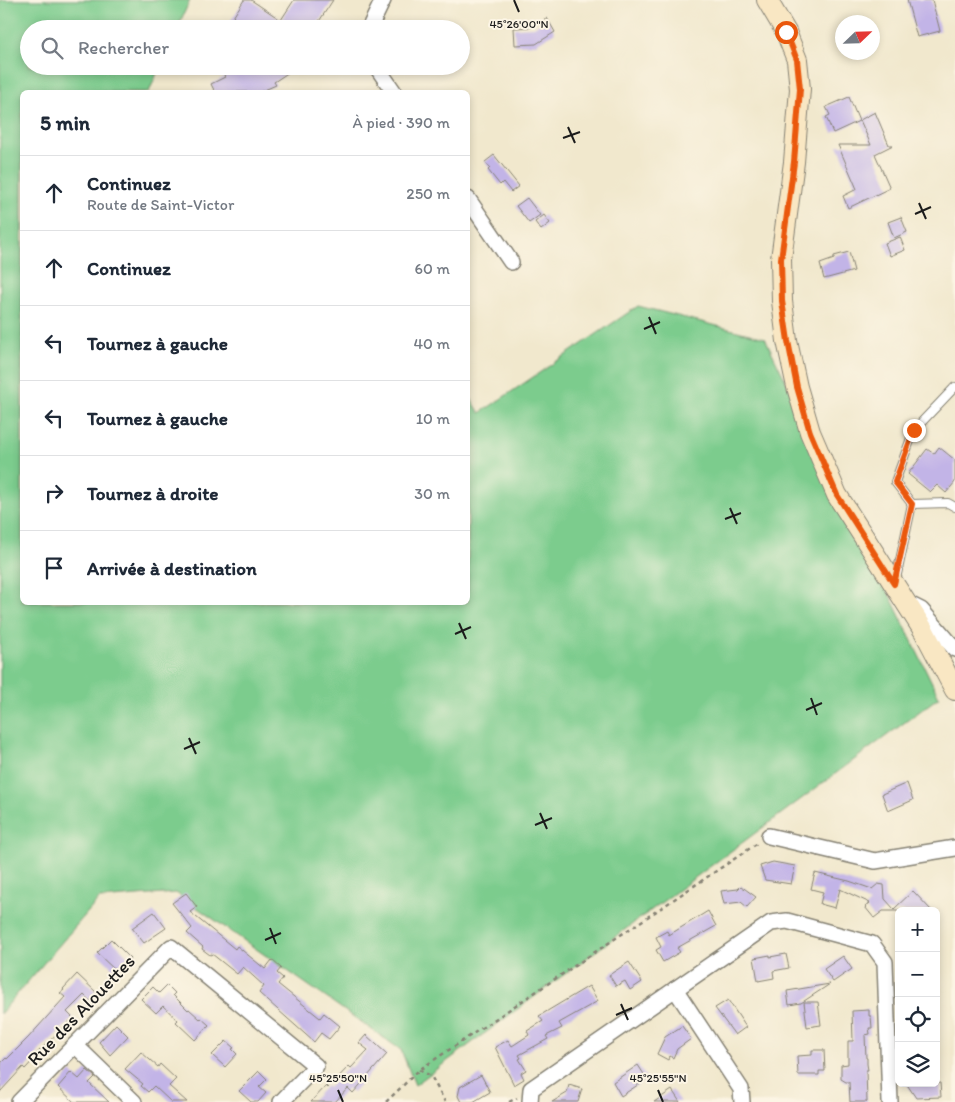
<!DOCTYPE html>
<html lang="fr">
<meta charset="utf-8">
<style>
:root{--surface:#fff;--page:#f2f2f3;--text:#1f2937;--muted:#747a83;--line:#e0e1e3}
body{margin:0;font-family:Itim,sans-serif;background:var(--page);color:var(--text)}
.controls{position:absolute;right:15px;bottom:15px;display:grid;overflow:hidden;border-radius:8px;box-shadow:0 2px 8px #0003}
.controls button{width:45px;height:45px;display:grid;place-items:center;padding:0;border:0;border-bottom:1px solid var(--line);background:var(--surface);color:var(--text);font:25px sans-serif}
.compass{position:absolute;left:835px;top:15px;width:45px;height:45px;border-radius:50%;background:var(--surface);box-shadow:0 2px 8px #0003;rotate:67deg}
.stop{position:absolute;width:15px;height:15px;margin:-11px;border:4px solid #ea580c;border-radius:50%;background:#fff}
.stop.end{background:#ea580c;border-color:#fff;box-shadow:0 1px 5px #0008}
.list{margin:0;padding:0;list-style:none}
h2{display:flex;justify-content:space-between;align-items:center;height:65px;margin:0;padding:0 20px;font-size:21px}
h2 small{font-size:16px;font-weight:400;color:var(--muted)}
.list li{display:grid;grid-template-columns:32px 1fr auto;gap:15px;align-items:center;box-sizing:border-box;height:75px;padding:0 20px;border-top:1px solid var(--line)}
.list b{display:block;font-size:19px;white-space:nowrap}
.list p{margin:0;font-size:16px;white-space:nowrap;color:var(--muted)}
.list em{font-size:16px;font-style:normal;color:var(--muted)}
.icon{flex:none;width:28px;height:28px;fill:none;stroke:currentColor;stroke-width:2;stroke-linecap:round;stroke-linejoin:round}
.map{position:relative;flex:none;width:955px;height:1102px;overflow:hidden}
.search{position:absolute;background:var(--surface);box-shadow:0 2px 8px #0003;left:20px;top:20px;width:450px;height:55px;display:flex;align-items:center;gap:12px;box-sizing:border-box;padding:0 18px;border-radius:28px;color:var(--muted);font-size:19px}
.panel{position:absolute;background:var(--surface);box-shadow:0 2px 8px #0003;left:20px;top:90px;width:450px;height:515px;border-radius:8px}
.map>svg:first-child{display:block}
</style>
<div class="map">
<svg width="955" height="1102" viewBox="0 0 955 1102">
<rect width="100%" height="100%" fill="#fcf5e5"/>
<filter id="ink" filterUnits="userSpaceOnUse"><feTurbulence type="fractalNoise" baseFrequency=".02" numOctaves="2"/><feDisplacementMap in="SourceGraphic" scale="10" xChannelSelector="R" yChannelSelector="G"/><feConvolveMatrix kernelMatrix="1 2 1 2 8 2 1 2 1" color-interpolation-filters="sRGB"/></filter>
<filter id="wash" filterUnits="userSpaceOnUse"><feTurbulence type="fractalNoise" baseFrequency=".0096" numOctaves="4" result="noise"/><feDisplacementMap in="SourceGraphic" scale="20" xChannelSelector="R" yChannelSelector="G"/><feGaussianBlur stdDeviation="1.12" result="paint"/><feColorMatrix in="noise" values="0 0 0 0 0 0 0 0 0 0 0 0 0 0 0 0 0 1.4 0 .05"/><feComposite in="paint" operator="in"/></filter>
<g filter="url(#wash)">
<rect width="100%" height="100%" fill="#f1e8cd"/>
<polygon fill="#7bcc8d" stroke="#4c7454" points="0,0 190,0 177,29 29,29 29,66 160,66 149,92 22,92 22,602 468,602 468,394 480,413 638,306 765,338 939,697 415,1085 401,1050 176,893 99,899 0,1014"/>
<g id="blocks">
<g fill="#c2b4e7">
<polygon points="244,0 251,0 281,20 294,0 333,0 314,29 240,29 230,22"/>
<polygon points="907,0 932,0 940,31 917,37"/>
<polygon points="547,18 555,32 536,44 515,45 514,28 534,27"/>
<polygon points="241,66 298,66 274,82 276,85 260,92 215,92 211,84 225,77 224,75"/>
<polygon points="849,97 859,121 833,133 826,117 830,115 826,107"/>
<polygon points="875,112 889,145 893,145 875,154 890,188 848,208 843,196 857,189 838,145 871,145 860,120"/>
<polygon points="494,155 519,186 511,192 503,182 500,185 488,170 490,168 485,162"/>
<polygon points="527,198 540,215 529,223 516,206"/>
<polygon points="544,215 550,223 541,230 535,222"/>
<polygon points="901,217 907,232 894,238 888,222"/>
<polygon points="900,237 905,250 890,256 885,243"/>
<polygon points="849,252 854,271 824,279 820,264 834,259 834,256"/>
<polygon points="939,447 955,460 955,482 946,493 937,485 930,492 908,474 927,449 934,454"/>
<polygon points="907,783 913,800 888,811 882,794"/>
<polygon points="773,862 795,866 791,884 765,880 760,866"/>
<polygon points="815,873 849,881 872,889 878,884 884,885 885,899 894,909 913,891 932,911 883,911 874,918 865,907 870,903 840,889 835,908 820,904 823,892 811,889"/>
<polygon points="741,886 756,897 747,907 741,902 724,904 721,891 738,889"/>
<polygon points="186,893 197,907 190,912 235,949 237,946 265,969 272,960 281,968 277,973 283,978 278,984 320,1018 324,1013 340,1026 329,1039 321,1033 314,1042 259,993 264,986 243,967 237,974 212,954 210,955 202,949 203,947 187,933 192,928 172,903"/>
<polygon points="708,911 716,926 677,948 680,952 663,962 656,950 661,947 656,937 667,931 669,935"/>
<polygon points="154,912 166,928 144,943 132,928"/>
<polygon points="111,939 130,958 117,972 97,953"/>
<polygon points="786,954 789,968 773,971 774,978 758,981 754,958 770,955 770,957"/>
<polygon points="843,956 852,969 833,982 824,969"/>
<polygon points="629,962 642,982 630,990 625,981 616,986 609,975"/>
<polygon points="77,974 97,993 90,1001 84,995 67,1012 73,1018 40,1050 36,1055 37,1056 25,1069 23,1067 0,1092 1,1063 6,1058 7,1059 28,1038 65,997 60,993 64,990 63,989"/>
<polygon points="830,984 801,1003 789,1005 787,991"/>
<polygon points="167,985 175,993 173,995 188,1010 189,1009 200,1019 201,1018 209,1025 195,1040 176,1022 178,1020 163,1006 156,1013 141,999 153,987 159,993"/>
<polygon points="589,986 598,1001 559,1023 562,1028 546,1036 548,1039 519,1055 521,1058 519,1059 526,1070 521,1073 524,1079 514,1085 495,1047 508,1040 512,1046 529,1035 527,1031 543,1021 539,1016"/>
<polygon points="728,1000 746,1027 735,1035 715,1008"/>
<polygon points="804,1002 818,1002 821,1025 807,1027"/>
<polygon points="869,1010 869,1016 871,1016 872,1028 869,1028 870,1034 865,1035 866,1058 867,1058 867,1064 868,1070 866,1070 867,1102 850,1102 849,1082 846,1082 841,1079 841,1065 848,1064 848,1041 853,1041 852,1011"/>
<polygon points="116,1024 128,1036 110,1055 99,1042"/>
<polygon points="682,1026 691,1039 677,1049 673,1058 670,1056 668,1060 657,1054 665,1037"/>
<polygon points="366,1035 387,1054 353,1093 348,1088 335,1102 311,1102 326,1086 328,1088 349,1066 351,1068 368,1050 359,1043"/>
<polygon points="226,1041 234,1048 232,1049 237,1054 225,1067 212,1055"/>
<polygon points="812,1050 824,1050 825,1071 819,1071 819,1075 798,1075 797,1056 812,1055"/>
<polygon points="141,1052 158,1067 160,1064 176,1079 169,1086 187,1102 171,1102 154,1086 148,1092 141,1086 143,1084 125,1069"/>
<polygon points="638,1065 647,1079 621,1096 613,1082"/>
<polygon points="87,1070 95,1077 89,1083 109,1102 74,1102 58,1087 71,1072 79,1079"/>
<polygon points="259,1071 267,1079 259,1087 266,1093 258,1102 251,1102 239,1091"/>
<polygon points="481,1075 490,1092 473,1102 461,1102 458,1096 460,1087"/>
<polygon points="906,1083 940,1083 941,1097 916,1098"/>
<polygon points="569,1085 582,1089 578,1102 552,1102 567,1093"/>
<polygon points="672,1090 680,1102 654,1102"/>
</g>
</g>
</g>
<g filter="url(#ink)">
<use href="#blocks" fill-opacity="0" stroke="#868274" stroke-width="1"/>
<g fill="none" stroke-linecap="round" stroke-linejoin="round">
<defs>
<g id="service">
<polyline points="912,504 895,482 914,430 955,387"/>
<polyline points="896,579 912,504 948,503 955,507"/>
</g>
<g id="minor">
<polyline points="369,29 383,0"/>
<polyline points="376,66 394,92"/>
<polyline points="468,199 511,262"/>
<polyline points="909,604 921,610 955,649"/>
<polyline points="769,836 875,861 955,848"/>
<polyline points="675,989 741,1089 742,1102"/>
<polyline points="75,1045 134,1102"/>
<polyline points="19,1102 171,947 316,1066 281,1102"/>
<polyline points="530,1102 531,1089 771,923 787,921 872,944 885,962 890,1102"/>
</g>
<polyline id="secondary" points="767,0 786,32 797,60 800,89 794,162 781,259 782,301 787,341 797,387 810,432 837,495 924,631 955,690"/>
</defs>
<use href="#service" stroke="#868274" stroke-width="10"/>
<use href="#minor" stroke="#868274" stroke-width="18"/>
<use href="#secondary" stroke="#868274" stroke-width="22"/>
<g stroke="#868274" stroke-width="2.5" stroke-dasharray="4 4" stroke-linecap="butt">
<polyline points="419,1070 431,1076 445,1102"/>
<polyline points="386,1102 419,1070 758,843"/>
<polyline points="509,1102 517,1098"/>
</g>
<use href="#service" stroke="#fff" stroke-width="8"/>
<use href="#minor" stroke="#fff" stroke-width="15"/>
<use href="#secondary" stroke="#f9e7c3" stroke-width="20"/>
</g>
</g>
<g fill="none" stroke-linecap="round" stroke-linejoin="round" filter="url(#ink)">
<polyline stroke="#ea580c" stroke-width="6" points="786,32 797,60 800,89 794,162 781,259 782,301 788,341 797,387 810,432 837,495 894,584 912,504 895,482 914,430"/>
</g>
<path fill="none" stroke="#1c1c1c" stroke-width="2" d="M514 0 519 12M568 127 575 143M563 138 580 132M919 203 926 219M915 214 931 207M649 317 656 334M644 329 660 322M730 508 737 524M725 519 741 513M459 623 466 639M455 634 471 627M811 698 817 715M806 710 822 703M189 738 196 754M184 749 200 742M540 813 547 829M535 825 552 818M270 928 276 944M265 940 281 933M621 1004 628 1020M616 1015 632 1008M338 1090 343 1102M658 1090 663 1102"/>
<g text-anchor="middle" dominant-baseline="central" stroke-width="4" stroke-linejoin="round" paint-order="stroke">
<g font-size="19" fill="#1c1c1c" stroke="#fcf5e5">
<text transform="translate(81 1010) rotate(-46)">Rue des Alouettes</text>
</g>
</g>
<g font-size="12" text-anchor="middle" fill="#1c1c1c" stroke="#fcf5e5" stroke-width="4" stroke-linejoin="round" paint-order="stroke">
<text x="519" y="28">45°26'00"N</text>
<text x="338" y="1082">45°25'50"N</text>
<text x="658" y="1082">45°25'55"N</text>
</g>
</svg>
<div class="controls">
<button>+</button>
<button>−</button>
<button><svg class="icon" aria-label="locate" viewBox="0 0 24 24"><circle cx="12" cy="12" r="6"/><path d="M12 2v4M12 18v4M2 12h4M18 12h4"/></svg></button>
<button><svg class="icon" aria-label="layers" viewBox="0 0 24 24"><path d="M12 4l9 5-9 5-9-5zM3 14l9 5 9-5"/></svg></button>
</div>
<svg class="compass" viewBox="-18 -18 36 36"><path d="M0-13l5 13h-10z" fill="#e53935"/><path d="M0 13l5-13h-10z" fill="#747a83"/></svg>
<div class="stop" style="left:786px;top:32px"></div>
<div class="stop end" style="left:914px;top:430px"></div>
<div class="search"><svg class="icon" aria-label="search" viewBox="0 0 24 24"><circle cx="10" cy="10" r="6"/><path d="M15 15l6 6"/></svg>Rechercher</div>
<section class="panel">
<h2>5 min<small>À pied · 390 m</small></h2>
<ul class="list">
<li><svg class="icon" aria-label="ahead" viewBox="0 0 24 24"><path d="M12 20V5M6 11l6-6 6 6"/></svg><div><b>Continuez</b><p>Route de Saint-Victor</p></div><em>250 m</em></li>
<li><svg class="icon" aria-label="ahead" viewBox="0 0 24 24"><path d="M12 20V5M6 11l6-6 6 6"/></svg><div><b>Continuez</b></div><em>60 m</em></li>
<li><svg class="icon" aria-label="left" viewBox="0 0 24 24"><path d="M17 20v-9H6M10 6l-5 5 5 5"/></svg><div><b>Tournez à gauche</b></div><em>40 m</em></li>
<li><svg class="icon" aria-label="left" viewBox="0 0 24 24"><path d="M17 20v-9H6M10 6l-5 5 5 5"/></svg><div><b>Tournez à gauche</b></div><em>10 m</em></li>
<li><svg class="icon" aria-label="right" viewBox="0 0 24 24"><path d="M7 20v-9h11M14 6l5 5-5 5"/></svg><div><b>Tournez à droite</b></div><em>30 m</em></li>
<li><svg class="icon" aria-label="arrive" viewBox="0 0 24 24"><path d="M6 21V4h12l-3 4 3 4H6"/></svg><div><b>Arrivée à destination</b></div></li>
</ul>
</section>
</div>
